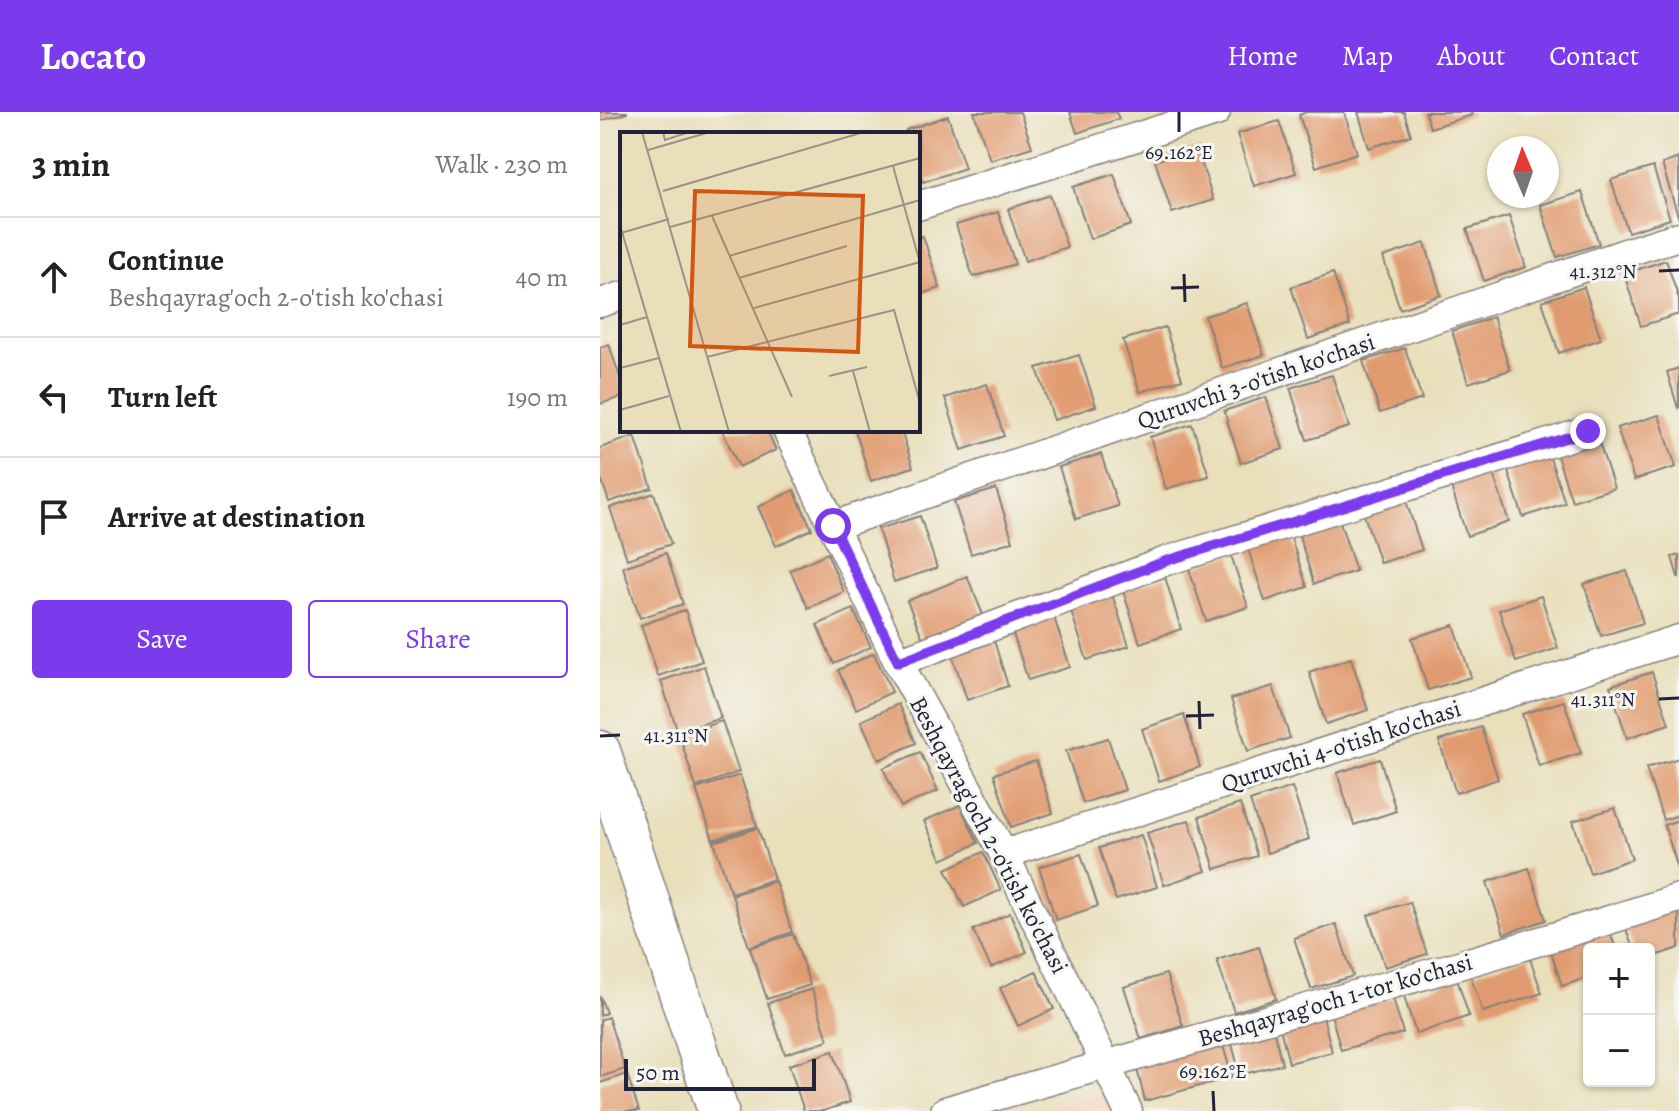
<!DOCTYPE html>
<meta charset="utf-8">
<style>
:root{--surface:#fff;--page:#f6f6f6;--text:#222;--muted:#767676;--line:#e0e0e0;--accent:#7c3aed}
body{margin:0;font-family:Alegreya,serif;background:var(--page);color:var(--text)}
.controls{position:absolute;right:24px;bottom:24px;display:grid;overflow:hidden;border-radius:8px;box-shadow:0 2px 6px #0004}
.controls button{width:72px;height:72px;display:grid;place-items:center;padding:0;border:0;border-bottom:2px solid var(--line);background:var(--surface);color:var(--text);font:40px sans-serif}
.compass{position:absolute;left:887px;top:24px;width:72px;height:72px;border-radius:50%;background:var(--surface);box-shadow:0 2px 6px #0004;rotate:358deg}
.scale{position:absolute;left:24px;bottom:20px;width:192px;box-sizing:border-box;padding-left:8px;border:4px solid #22223b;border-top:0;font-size:22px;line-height:28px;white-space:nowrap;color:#22223b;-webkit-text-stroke:6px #f6f6f2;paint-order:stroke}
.stop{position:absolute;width:24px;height:24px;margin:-18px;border:6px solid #7c3aed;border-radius:50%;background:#fff}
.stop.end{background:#7c3aed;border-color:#fff;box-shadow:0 2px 8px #0008}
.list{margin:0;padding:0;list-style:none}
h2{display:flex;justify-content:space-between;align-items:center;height:104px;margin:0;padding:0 32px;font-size:34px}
h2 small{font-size:26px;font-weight:400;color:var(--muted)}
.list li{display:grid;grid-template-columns:52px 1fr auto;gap:24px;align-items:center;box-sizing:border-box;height:120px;padding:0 32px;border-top:2px solid var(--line)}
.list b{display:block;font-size:30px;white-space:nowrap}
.list p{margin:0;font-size:26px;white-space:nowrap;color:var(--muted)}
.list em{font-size:26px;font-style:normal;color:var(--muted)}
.actions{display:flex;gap:16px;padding:24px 32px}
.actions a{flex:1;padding:18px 0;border:2px solid var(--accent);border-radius:8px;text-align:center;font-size:28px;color:var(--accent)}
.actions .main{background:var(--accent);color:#fff}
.icon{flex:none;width:44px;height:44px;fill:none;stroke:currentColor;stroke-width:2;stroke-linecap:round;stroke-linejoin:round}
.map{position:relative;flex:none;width:1079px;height:999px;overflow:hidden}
header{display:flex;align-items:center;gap:48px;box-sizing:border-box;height:112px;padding:0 40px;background:var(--accent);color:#fff}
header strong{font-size:38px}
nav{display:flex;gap:44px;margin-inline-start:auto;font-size:28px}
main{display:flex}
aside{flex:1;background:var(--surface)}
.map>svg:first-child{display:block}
</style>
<header>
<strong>Locato</strong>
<nav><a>Home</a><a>Map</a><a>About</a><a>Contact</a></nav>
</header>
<main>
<aside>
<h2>3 min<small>Walk · 230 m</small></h2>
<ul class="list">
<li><svg class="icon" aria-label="ahead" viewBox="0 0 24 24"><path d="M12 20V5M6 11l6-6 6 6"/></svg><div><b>Continue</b><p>Beshqayrag'och 2-o'tish ko'chasi</p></div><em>40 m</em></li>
<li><svg class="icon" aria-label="left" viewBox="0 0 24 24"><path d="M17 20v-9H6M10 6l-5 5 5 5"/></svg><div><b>Turn left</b></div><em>190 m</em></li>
<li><svg class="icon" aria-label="arrive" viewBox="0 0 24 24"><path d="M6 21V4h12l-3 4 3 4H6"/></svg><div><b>Arrive at destination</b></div></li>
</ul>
<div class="actions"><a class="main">Save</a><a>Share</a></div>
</aside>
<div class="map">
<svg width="1079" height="999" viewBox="0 0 1079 999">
<rect width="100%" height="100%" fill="#f6f6f2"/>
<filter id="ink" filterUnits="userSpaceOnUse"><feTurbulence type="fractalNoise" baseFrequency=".0125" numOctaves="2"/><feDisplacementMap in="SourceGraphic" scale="16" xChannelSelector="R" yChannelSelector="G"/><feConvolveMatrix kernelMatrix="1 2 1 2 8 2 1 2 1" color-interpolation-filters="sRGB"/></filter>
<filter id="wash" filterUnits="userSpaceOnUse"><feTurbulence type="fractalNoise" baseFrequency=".006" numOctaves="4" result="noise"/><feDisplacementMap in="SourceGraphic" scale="32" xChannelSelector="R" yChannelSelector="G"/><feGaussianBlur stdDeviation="1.8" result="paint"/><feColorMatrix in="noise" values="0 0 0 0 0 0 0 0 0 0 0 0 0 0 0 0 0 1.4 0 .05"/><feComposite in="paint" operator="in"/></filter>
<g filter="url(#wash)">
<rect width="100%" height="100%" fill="#e9dfbb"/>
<polygon fill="#f4d3c0" points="511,979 519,999 427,999"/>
<g id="blocks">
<g fill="#e19b6f">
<polygon points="0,0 27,0 27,1 0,9"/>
<polygon points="374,0 420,0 432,35 390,48"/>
<polygon points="470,0 516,0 519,7 477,21"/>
<polygon points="706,0 744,0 757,41 716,55 699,3"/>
<polygon points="758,0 804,0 811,23 769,36"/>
<polygon points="825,0 871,0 872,3 830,16"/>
<polygon points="348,4 365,56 323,70 318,54 318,22 307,22 306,18"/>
<polygon points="679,9 696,61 654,74 637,22"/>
<polygon points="597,36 613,88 572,101 555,49"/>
<polygon points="1079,46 1079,103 1078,104 1062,52"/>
<polygon points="1053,55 1070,107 1028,120 1011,68"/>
<polygon points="514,62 531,113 490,127 473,75"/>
<polygon points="982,80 999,132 957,145 940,93"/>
<polygon points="450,83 467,135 425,149 408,97"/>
<polygon points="398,100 415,152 373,165 356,113"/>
<polygon points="909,104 926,155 884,169 867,117"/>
<polygon points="323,124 340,176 318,183 318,126"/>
<polygon points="825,131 841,183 800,197 783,145"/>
<polygon points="1066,148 1079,187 1079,202 1041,214 1024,162"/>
<polygon points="733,161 750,213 708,227 691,175"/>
<polygon points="984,175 1001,227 959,241 942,189"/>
<polygon points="647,191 664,243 622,256 605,204"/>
<polygon points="893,205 910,258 868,271 852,219"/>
<polygon points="565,215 582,267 540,280 523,228"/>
<polygon points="9,232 22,272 22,285 0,292 0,235"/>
<polygon points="805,236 822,287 780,301 763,249"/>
<polygon points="479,243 496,294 454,308 437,256"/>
<polygon points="1079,256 1079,295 1078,296 1067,260"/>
<polygon points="732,263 749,315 707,328 690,276"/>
<polygon points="387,272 404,324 362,338 345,286"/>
<polygon points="666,285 683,337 641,351 624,299"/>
<polygon points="1059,303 1076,355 1034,368 1017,316"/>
<polygon points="592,312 609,364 566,377 550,325"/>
<polygon points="122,318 167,318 176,338 139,355"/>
<polygon points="255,318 301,318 313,355 271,369"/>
<polygon points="35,324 52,376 9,390 0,363 0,336"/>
<polygon points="997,324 1014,376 972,389 955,338"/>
<polygon points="948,340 965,391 923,405 906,353"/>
<polygon points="501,342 518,394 476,407 459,355"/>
<polygon points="892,358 909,410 867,424 850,372"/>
<polygon points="396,377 413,429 371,442 354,390"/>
<polygon points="194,378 212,417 176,434 158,395"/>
<polygon points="54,381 71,432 27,447 10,396"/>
<polygon points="805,386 822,438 780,451 763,400"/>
<polygon points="320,404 337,456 294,470 278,417"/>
<polygon points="739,407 756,459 714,472 698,420"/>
<polygon points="690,423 707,475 665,489 648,437"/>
<polygon points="66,441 83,492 40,506 23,455"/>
<polygon points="227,441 244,480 208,496 190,458"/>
<polygon points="631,443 648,495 606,509 589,457"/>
<polygon points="1079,443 1079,465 1078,465 1072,445"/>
<polygon points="1027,459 1043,511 1001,524 984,472"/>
<polygon points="367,464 386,510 326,534 307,489"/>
<polygon points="565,465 581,517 540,531 523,479"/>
<polygon points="512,482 529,534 487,548 470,496"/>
<polygon points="941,484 958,536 916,550 899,498"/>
<polygon points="253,497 271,535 234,552 217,513"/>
<polygon points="85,498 102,549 58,564 41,513"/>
<polygon points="453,502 470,555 428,568 411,516"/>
<polygon points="854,513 871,565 828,578 812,526"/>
<polygon points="392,522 408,574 367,588 350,536"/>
<polygon points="274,541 292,580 256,597 238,558"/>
<polygon points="751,546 768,598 726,612 709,560"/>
<polygon points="104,554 121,606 78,620 61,569"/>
<polygon points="1052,560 1069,612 1027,626 1010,574"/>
<polygon points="673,574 690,626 648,639 631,587"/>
<polygon points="964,589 981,641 939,654 922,602"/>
<polygon points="298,592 316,631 279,648 261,609"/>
<polygon points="584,603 600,655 559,669 542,617"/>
<polygon points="122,609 139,660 96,675 79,623"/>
<polygon points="881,615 898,667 856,681 839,629"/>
<polygon points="508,626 525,678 483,691 466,639"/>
<polygon points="320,640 338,679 301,695 283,656"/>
<polygon points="1079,646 1079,703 1063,708 1046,656"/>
<polygon points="780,647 796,699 754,713 737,661"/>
<polygon points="436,649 453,701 411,715 394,662"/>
<polygon points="140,663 157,714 113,728 96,677"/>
<polygon points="692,675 709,727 667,741 650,689"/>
<polygon points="640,692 657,744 615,757 599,705"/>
<polygon points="360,693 378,731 342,748 324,709"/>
<polygon points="1015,696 1032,747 990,761 973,709"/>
<polygon points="589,708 606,759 564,773 547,721"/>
<polygon points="1079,708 1079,756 1078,756 1064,713"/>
<polygon points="158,716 174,767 131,781 114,730"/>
<polygon points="541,723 557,775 516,788 499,736"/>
<polygon points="383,740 401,778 364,795 346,757"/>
<polygon points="481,742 498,794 456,808 439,755"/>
<polygon points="929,756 946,808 904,822 887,770"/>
<polygon points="175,769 192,820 149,835 132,783"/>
<polygon points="810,790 827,842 785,855 768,803"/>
<polygon points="1079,796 1079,836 1049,846 1049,837 1033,837 1025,814"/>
<polygon points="410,801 427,840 391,856 373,818"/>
<polygon points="736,812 753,864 711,877 694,826"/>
<polygon points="1009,818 1016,837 989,837 989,865 962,874 950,837"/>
<polygon points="193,822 210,873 167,887 150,836"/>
<polygon points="659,835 676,887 634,900 617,848"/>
<polygon points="929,844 942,881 883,900 870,863"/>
<polygon points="436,859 454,897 418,914 400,876"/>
<polygon points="566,862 583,914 541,927 524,875"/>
<polygon points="857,867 869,904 816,922 804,884"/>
<polygon points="212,877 228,928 185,942 168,891"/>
<polygon points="0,884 6,901 0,903"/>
<polygon points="793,886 803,921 741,938 731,902"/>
<polygon points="723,904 732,940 689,951 680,916"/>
<polygon points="8,905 25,957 0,965 0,908"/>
<polygon points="673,916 682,952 640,963 631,928"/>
<polygon points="622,930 632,965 545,989 536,953"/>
<polygon points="233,939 250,990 223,999 204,999 189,953"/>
<polygon points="27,962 39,999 0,999 0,971"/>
</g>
</g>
</g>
<g filter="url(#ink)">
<use href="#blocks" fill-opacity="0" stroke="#86807b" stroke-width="2"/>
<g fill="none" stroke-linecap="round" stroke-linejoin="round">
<defs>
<g id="street">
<polyline points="318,94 616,0"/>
<polyline points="0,191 22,184"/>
<polyline points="187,318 298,550 404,742 528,999"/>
<polyline points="233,414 1034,138 1079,124"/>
<polyline points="298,550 566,449 988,319"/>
<polyline points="404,742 1079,527"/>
<path d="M345 999C589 927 836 864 1079 786"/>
</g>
<polyline id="secondary" points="0,639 118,999"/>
</defs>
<use href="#street" stroke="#86807b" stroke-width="31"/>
<use href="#secondary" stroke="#86807b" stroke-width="43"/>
<use href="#street" stroke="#fff" stroke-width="28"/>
<use href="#secondary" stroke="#fff" stroke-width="40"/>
</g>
</g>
<g fill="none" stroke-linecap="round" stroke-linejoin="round" filter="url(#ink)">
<polyline stroke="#7c3aed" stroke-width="10" points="233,414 298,550 566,449 988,319"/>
</g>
<path fill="none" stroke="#22223b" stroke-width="3" d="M579 0V20M1059 159 1079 158M584 162 585 190M571 176 599 175M1059 587 1079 586M599 589 600 617M586 604 614 603M0 624 20 623M613 979 614 999"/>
<g text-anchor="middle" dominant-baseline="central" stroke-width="6" stroke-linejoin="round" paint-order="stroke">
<g font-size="24" fill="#22223b" stroke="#f6f6f2">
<text transform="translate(656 269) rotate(-19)">Quruvchi 3-o'tish ko'chasi</text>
<text transform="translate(741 634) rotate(-18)">Quruvchi 4-o'tish ko'chasi</text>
<text transform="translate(389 723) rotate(62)">Beshqayrag'och 2-o'tish ko'chasi</text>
<text transform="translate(735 888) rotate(-16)">Beshqayrag'och 1-tor ko'chasi</text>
</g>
</g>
<g transform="translate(20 20)">
<rect width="300" height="300" fill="#e9dfbb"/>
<path fill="none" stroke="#999388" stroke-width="2" d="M22 0 109 300M43 0 45 8 69 0M28 18 90 0M273 34 300 131M43 59 244 0M92 84 172 265M0 93 61 300M50 95 300 26M1 101 49 87M109 124 300 68M119 146 227 114M134 176 300 130M0 193 27 185M87 225 274 178 300 271M0 236 39 226M233 239 250 300M209 244 247 235M0 278 49 264"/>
<path fill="#d45411" fill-opacity="0.15" stroke="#d45411" stroke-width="4" d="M75 59 243 64 238 220 70 214Z"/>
<rect width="300" height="300" fill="none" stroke="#22223b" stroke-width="4"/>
</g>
<g font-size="20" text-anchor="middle" fill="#22223b" stroke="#f6f6f2" stroke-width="6" stroke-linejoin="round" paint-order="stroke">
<text x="579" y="47">69.162°E</text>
<text x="1003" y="166">41.312°N</text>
<text x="1003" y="594">41.311°N</text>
<text x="76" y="630">41.311°N</text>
<text x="613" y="966">69.162°E</text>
</g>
</svg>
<div class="controls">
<button>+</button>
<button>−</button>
</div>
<svg class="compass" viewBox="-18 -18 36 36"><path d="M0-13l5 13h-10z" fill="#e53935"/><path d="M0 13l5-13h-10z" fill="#767676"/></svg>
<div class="scale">50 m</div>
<div class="stop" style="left:233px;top:414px"></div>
<div class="stop end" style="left:988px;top:319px"></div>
</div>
</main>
